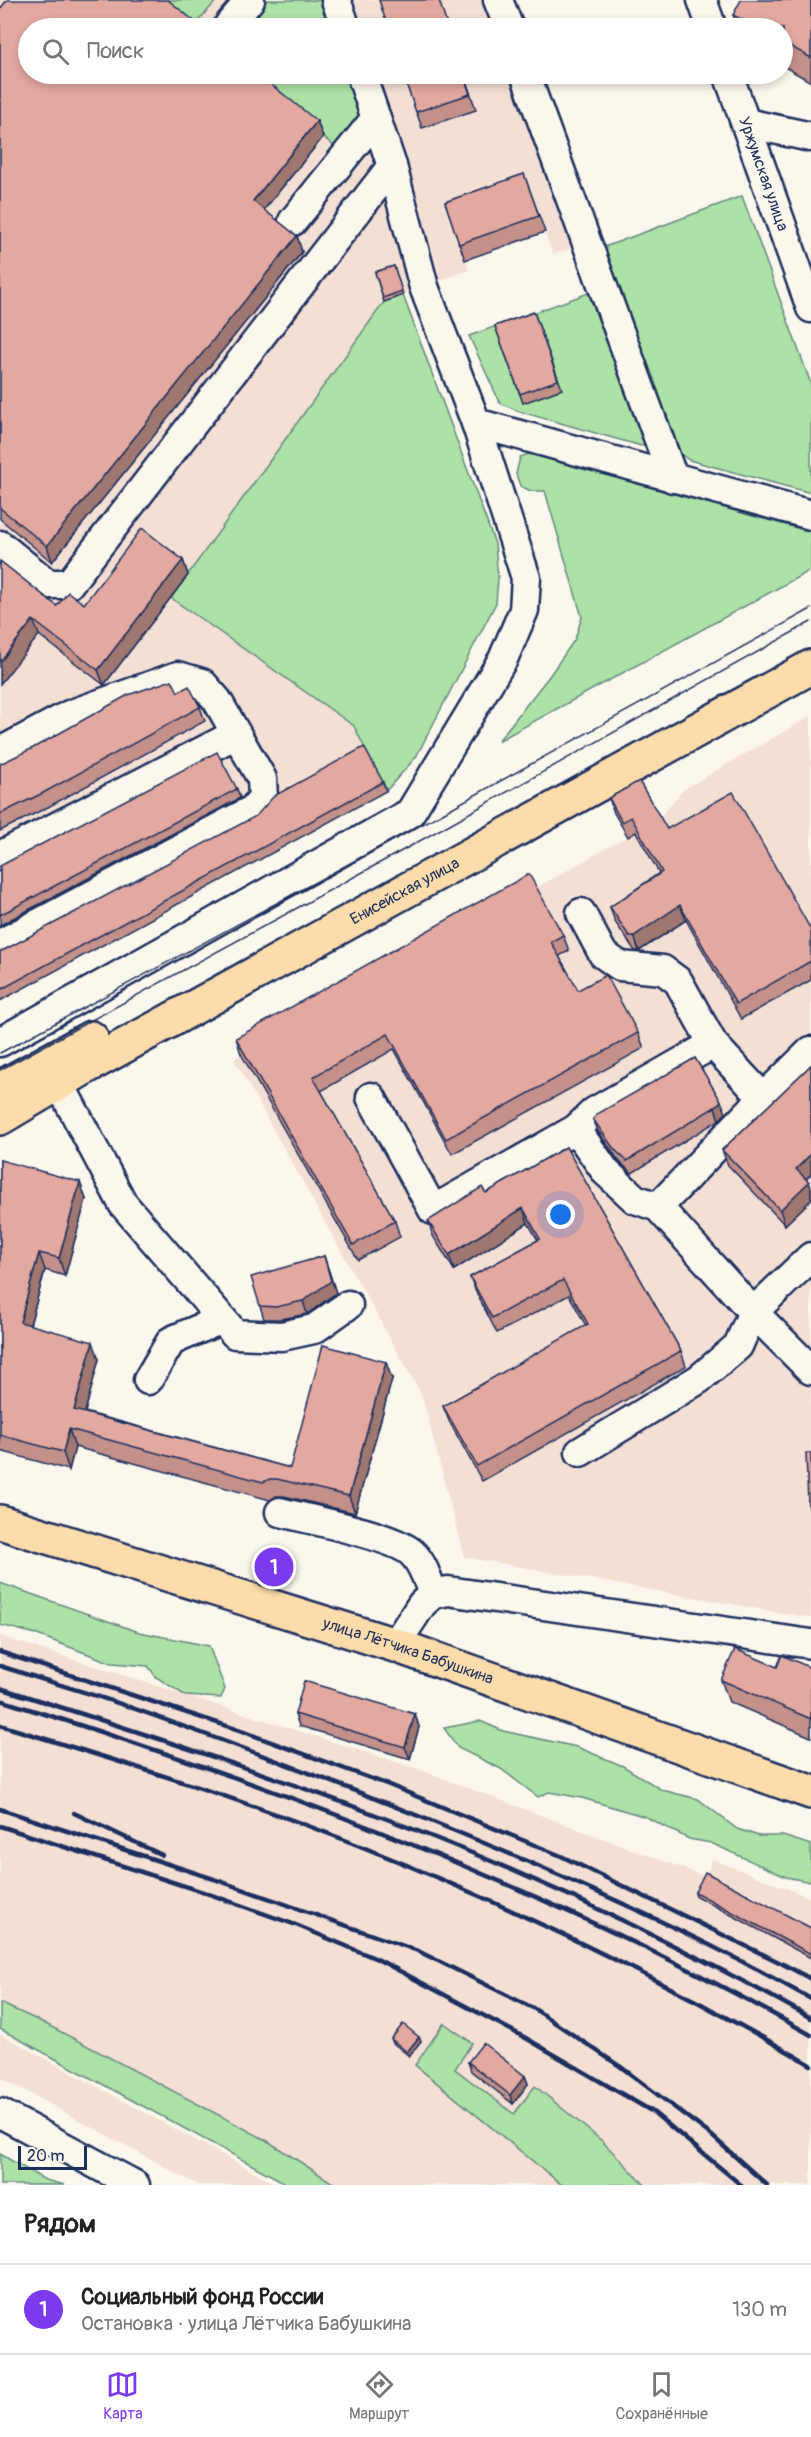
<!DOCTYPE html>
<html lang="ru">
<meta charset="utf-8">
<style>
:root{--surface:#fff;--page:#f2f2f2;--text:#222;--muted:#767676;--line:#e0e0e0;--accent:#7c3aed}
body{margin:0;font-family:Pangolin,sans-serif;background:var(--page);color:var(--text)}
.scale{position:absolute;left:18px;bottom:15px;width:69px;box-sizing:border-box;padding-left:6px;border:3px solid #1b2f5e;border-top:0;font-size:16px;line-height:21px;white-space:nowrap;color:#1b2f5e;-webkit-text-stroke:4px #fbf7ec;paint-order:stroke}
.you{position:absolute;left:561px;top:1215px;width:21px;height:21px;margin:-15px;border:4px solid #fff;border-radius:50%;background:#1a73e8;box-shadow:0 0 0 9px #1a73e833}
.badge{display:grid;place-items:center;width:39px;height:39px;border-radius:50%;background:var(--accent);color:#fff;font-size:20px;font-weight:700}
.pin{position:absolute;translate:-50% -50%;border:3px solid #fff;box-shadow:0 2px 6px #0006}
.list{margin:0;padding:0;list-style:none}
h2{display:flex;justify-content:space-between;align-items:center;height:78px;margin:0;padding:0 24px;font-size:26px}
h2 small{font-size:20px;font-weight:400;color:var(--muted)}
.list li{display:grid;grid-template-columns:39px 1fr auto;gap:18px;align-items:center;box-sizing:border-box;height:90px;padding:0 24px;border-top:2px solid var(--line)}
.list b{display:block;font-size:22px;white-space:nowrap}
.list p{margin:0;font-size:20px;white-space:nowrap;color:var(--muted)}
.list em{font-size:20px;font-style:normal;color:var(--muted)}
.icon{flex:none;width:33px;height:33px;fill:none;stroke:currentColor;stroke-width:2;stroke-linecap:round;stroke-linejoin:round}
.map{position:relative;flex:none;width:811px;height:2185px;overflow:hidden}
.search{position:absolute;background:var(--surface);box-shadow:0 3px 9px #0003;left:18px;right:18px;top:18px;height:66px;display:flex;align-items:center;gap:15px;box-sizing:border-box;padding:0 21px;border-radius:33px;color:var(--muted);font-size:22px}
.sheet{height:168px;background:var(--surface)}
nav{display:flex;justify-content:space-around;align-items:center;box-sizing:border-box;height:84px;border-top:2px solid var(--line);background:var(--surface);font-size:16px;color:var(--muted)}
nav a{display:grid;justify-items:center;gap:3px}
nav .on{color:var(--accent)}
.map>svg:first-child{display:block}
</style>
<div class="map">
<svg width="811" height="2185" viewBox="0 0 811 2185">
<rect width="100%" height="100%" fill="#fbf7ec"/>
<filter id="ink" filterUnits="userSpaceOnUse"><feTurbulence type="fractalNoise" baseFrequency=".0167" numOctaves="2"/><feDisplacementMap in="SourceGraphic" scale="12" xChannelSelector="R" yChannelSelector="G"/><feConvolveMatrix kernelMatrix="1 2 1 2 8 2 1 2 1" color-interpolation-filters="sRGB"/></filter>
<g filter="url(#ink)">
<g fill="#f4dfd5">
<polygon points="0,0 516,0 526,28 28,28 28,74 542,74 600,241 553,254 544,232 466,260 469,270 384,302 171,598 354,726 386,791 0,1001"/>
<polygon points="811,716 811,1618 464,1557 422,1396 234,1059 658,819 684,789"/>
<polygon points="0,1636 418,1769 706,1877 712,1859 811,1898 811,2185 308,2185 0,2020"/>
<polygon points="0,2034 278,2185 198,2185 0,2077"/>
</g>
<g fill="#ace2a5" stroke="#648882" stroke-width="1.5">
<polygon points="154,0 217,0 192,28"/>
<polygon points="267,0 329,0 338,28 245,28"/>
<polygon points="245,74 354,74 364,117 339,150"/>
<polygon points="742,196 811,384 811,493 689,460 672,448 599,249"/>
<polygon points="594,291 646,444 641,446 518,411 500,403 469,336"/>
<polygon points="403,295 495,544 498,578 496,603 416,757 386,791 354,726 171,598 384,302"/>
<polygon points="529,454 811,532 811,570 498,741 550,675 575,639 582,617 545,491 531,491 520,486 516,474 520,457"/>
<polygon points="0,1583 139,1632 209,1646 225,1689 221,1698 186,1696 156,1677 148,1666 112,1663 32,1633 0,1625"/>
<polygon points="480,1721 503,1731 577,1747 623,1766 662,1790 698,1799 737,1829 759,1836 783,1836 811,1845 811,1882 786,1877 711,1843 689,1839 646,1817 582,1798 549,1792 538,1797 501,1769 458,1748 444,1728"/>
<polygon points="0,2003 44,2023 266,2140 336,2185 289,2185 0,2029"/>
<polygon points="444,2023 472,2043 455,2069 514,2114 535,2086 602,2141 645,2185 562,2185 415,2065"/>
<polygon points="0,2154 45,2180 65,2185 0,2185"/>
</g>
<g fill="none" stroke-linecap="round" stroke-linejoin="round">
<defs>
<g id="minor">
<polyline points="336,0 346,28"/>
<polyline points="498,0 509,28"/>
<polyline points="702,0 712,28"/>
<polyline points="229,25 250,0"/>
<polyline points="525,74 673,478"/>
<path id="s1" d="M728 74 811 308"/>
<polyline points="755,125 811,137"/>
<polyline points="293,221 376,118"/>
<polyline points="476,423 811,515"/>
<polyline points="0,545 48,584 69,584 392,166"/>
<polyline points="0,752 69,715 178,676 202,683 217,700 262,779 263,798 252,810 0,944"/>
<polyline points="0,856 236,734"/>
<polyline points="0,1042 410,813 503,659 524,610 526,578 476,423 424,287 392,166 361,74"/>
<polyline points="59,1083 123,1204 235,1334 282,1336 314,1329 348,1305"/>
<polyline points="371,1097 433,1210 576,1129 594,1112 713,1044 678,981 663,970 620,966 603,954 581,913"/>
<polyline points="763,1098 811,1051"/>
<polyline points="576,1129 606,1172 635,1199 658,1207 753,1312 738,1346 699,1379 580,1452"/>
<polyline points="658,1207 763,1098 713,1044"/>
<polyline points="811,1257 753,1312 811,1370"/>
<polyline points="148,1380 171,1341 222,1319"/>
<path d="M280 1512C308 1519 394 1536 412 1553 423 1563 428 1581 433 1594"/>
<polyline points="395,1645 422,1604 433,1594 448,1591 811,1644"/>
<polyline points="0,2113 135,2185"/>
</g>
<g id="major">
<polyline points="0,1088 91,1038"/>
<path id="s2" d="M0 1118 84 1068 811 667"/>
<path id="s3" d="M0 1522 395 1645 811 1792"/>
</g>
</defs>
<use href="#minor" stroke="#1b2f5e" stroke-width="33"/>
<use href="#major" stroke="#1b2f5e" stroke-width="38"/>
<use href="#minor" stroke="#fbf7ec" stroke-width="28"/>
<use href="#major" stroke="#fddcac" stroke-width="33"/>
<g stroke="#1b2f5e" stroke-width="1.5">
<polyline points="0,1053 430,820 811,609"/>
<polyline points="0,1070 407,848 811,622"/>
</g>
<g stroke="#1b2f5e" stroke-width="4.5">
<polyline points="0,1652 236,1729 389,1785 559,1855 781,1963 811,1979"/>
<path d="M0 1666C46 1681 93 1694 138 1710 250 1750 362 1792 472 1838 587 1886 702 1937 811 1999"/>
<path d="M0 1688C127 1728 255 1769 379 1816 527 1872 673 1941 811 2018"/>
<path d="M0 1700C279 1786 557 1891 811 2035"/>
<path d="M0 1725C125 1763 249 1801 370 1850 522 1911 670 1983 811 2065"/>
<polyline points="0,1809 214,1879 418,1951 533,2008 621,2067 711,2135 767,2185"/>
<polyline points="74,1813 162,1855"/>
<polyline points="0,1826 209,1894 296,1925 377,1959 524,2037 653,2112 741,2185"/>
</g>
</g>
<g fill="#c3908a" stroke="#1b2f5e" stroke-width="1.5">
<polygon points="811,0 811,82 783,66 783,28 738,28 733,15"/>
<polygon points="0,9 317,121 323,137 264,210 297,236 302,252 52,562 0,519"/>
<polygon points="403,74 464,74 476,110 422,128"/>
<polygon points="524,174 545,232 465,260 445,202"/>
<polygon points="394,266 403,295 384,302 375,272"/>
<polygon points="534,312 562,389 523,403 495,326"/>
<polygon points="183,560 188,575 104,685 39,635 0,561 57,606 84,604"/>
<polygon points="178,692 200,707 205,721 48,807 0,831 0,764"/>
<polygon points="383,782 386,791 0,1001 0,951 4,950"/>
<polygon points="237,789 240,798 0,925 0,866"/>
<polygon points="609,798 667,829 811,930 811,980 741,1019 686,920 639,951 635,951 615,922 610,907 659,873 636,832 628,837 614,813"/>
<polygon points="563,935 569,951 559,956 578,990 638,1033 644,1048 452,1154 394,1049 321,1091 395,1221 400,1237 358,1260 241,1054 236,1038"/>
<polygon points="695,1058 726,1113 719,1120 632,1173 619,1161 598,1131 593,1119"/>
<polygon points="811,1065 811,1174 806,1179 809,1182 811,1188 811,1200 785,1225 728,1165 722,1150"/>
<polygon points="566,1147 681,1351 686,1366 482,1481 449,1421 443,1406 586,1326 569,1295 497,1333 476,1292 470,1277 538,1240 528,1223 454,1270 433,1236 428,1221 486,1193"/>
<polygon points="0,1160 86,1199 65,1276 45,1270 30,1325 99,1359 85,1412 290,1468 392,1379 355,1513 284,1496 276,1496 270,1500 75,1447 69,1470 0,1451"/>
<polygon points="324,1256 336,1293 307,1314 281,1319 264,1319 260,1306"/>
<polygon points="811,1453 811,1512 808,1504"/>
<polygon points="777,1667 811,1668 811,1737 729,1702 721,1680"/>
<polygon points="295,1714 415,1714 419,1727 410,1759 299,1726"/>
<polygon points="695,1892 811,1928 811,1958 696,1896"/>
<polygon points="391,2039 421,2041 409,2056 393,2043"/>
<polygon points="468,2062 525,2076 528,2084 513,2104 471,2071"/>
</g>
<g fill="#9f7670" stroke="#1b2f5e" stroke-width="1.5">
<polygon points="317,121 323,137 258,217 253,201"/>
<polygon points="297,236 302,252 52,562 47,546"/>
<polygon points="183,560 188,575 104,685 98,670"/>
<polygon points="33,620 39,635 0,684 0,662"/>
<polygon points="680,905 686,920 639,951 634,936"/>
<polygon points="721,1101 726,1113 719,1120 715,1107"/>
<polygon points="811,1154 811,1174 802,1183 796,1169"/>
<polygon points="80,1182 86,1199 65,1276 59,1258"/>
<polygon points="809,1182 811,1188 811,1200 785,1225 780,1210"/>
<polygon points="523,1208 528,1223 454,1270 449,1255"/>
<polygon points="39,1253 45,1270 26,1339 20,1322"/>
<polygon points="324,1256 336,1293 307,1314 303,1301"/>
<polygon points="93,1342 99,1359 81,1427 74,1410"/>
<polygon points="386,1362 392,1379 355,1513 349,1496"/>
<polygon points="69,1429 75,1447 69,1470 63,1452"/>
<polygon points="415,1714 419,1727 410,1759 405,1747"/>
<polygon points="419,2037 421,2041 409,2056 407,2052"/>
<polygon points="525,2076 528,2084 513,2104 510,2095"/>
</g>
<g fill="#e3a8a0" stroke="#1b2f5e" stroke-width="1.5">
<polygon points="7,0 168,0 203,28 28,28 28,74 258,74 317,121 253,201 297,236 47,546 0,508 0,9"/>
<polygon points="379,0 439,0 448,28 388,28"/>
<polygon points="741,0 811,0 811,58 783,42 783,28 758,28 733,15"/>
<polygon points="403,74 463,74 470,94 416,112"/>
<polygon points="524,174 539,216 459,244 445,202"/>
<polygon points="394,266 402,291 383,298 375,272"/>
<polygon points="534,312 558,380 520,394 495,326"/>
<polygon points="142,528 183,560 98,670 33,620 0,662 0,561 57,606 68,592 84,604"/>
<polygon points="172,680 178,692 189,686 200,707 43,793 0,814 0,764 33,748 128,695"/>
<polygon points="364,747 383,782 0,990 0,951 4,950 256,816 274,796"/>
<polygon points="217,752 237,789 0,915 0,866"/>
<polygon points="639,781 667,829 733,792 811,930 811,961 736,1004 680,905 634,936 629,936 610,907 662,872 631,817 622,822 609,798"/>
<polygon points="529,874 563,935 551,942 578,990 606,975 638,1033 446,1139 388,1034 313,1077 395,1221 353,1245 236,1038"/>
<polygon points="695,1058 721,1101 715,1107 627,1161 614,1149 593,1119 599,1113"/>
<polygon points="811,1065 811,1154 796,1169 809,1182 780,1210 722,1150"/>
<polygon points="566,1147 681,1351 477,1466 443,1406 588,1324 563,1280 492,1318 470,1277 540,1239 523,1208 449,1255 428,1221 482,1187 486,1193"/>
<polygon points="0,1160 80,1182 59,1258 39,1253 20,1322 93,1342 74,1410 290,1468 323,1345 386,1362 349,1496 277,1479 270,1479 263,1482 69,1429 63,1452 0,1435"/>
<polygon points="324,1256 331,1281 303,1301 276,1307 260,1306 251,1277"/>
<polygon points="806,1453 811,1453 811,1504 808,1504"/>
<polygon points="735,1649 777,1667 782,1655 811,1668 811,1719 721,1680"/>
<polygon points="304,1681 415,1714 405,1747 295,1714"/>
<polygon points="705,1872 811,1928 811,1954 695,1892"/>
<polygon points="403,2024 419,2037 407,2052 391,2039"/>
<polygon points="483,2043 525,2076 510,2095 468,2062"/>
</g>
</g>
<g text-anchor="middle" dominant-baseline="central" stroke-width="4.5" stroke-linejoin="round" paint-order="stroke">
<g font-size="16" fill="#1b2f5e" stroke="#fbf7ec">
<text stroke="none"><textPath href="#s1" startOffset="106">Уржумская улица</textPath></text>
<text stroke="none"><textPath href="#s2" startOffset="464">Енисейская улица</textPath></text>
<text stroke="none"><textPath href="#s3" startOffset="428">улица Лётчика Бабушкина</textPath></text>
</g>
</g>
</svg>
<div class="scale">20 m</div>
<div class="you"></div>
<div class="pin badge" style="left:274px;top:1567px">1</div>
<div class="search"><svg class="icon" aria-label="search" viewBox="0 0 24 24"><circle cx="10" cy="10" r="6"/><path d="M15 15l6 6"/></svg>Поиск</div>
</div>
<section class="sheet">
<h2>Рядом<small></small></h2>
<ul class="list">
<li><span class="badge">1</span><div><b>Социальный фонд России</b><p>Остановка · улица Лётчика Бабушкина</p></div><em>130 m</em></li>
</ul>
</section>
<nav>
<a class="on"><svg class="icon" aria-label="map" viewBox="0 0 24 24"><path d="M3 6l6-2 6 2 6-2v14l-6 2-6-2-6 2zM9 4v14M15 6v14"/></svg>Карта</a>
<a><svg class="icon" aria-label="directions" viewBox="0 0 24 24"><path d="M12 3l9 9-9 9-9-9zM9 14v-3h6M13 9l2 2-2 2"/></svg>Маршрут</a>
<a><svg class="icon" aria-label="saved" viewBox="0 0 24 24"><path d="M7 4h10v16l-5-4-5 4z"/></svg>Сохранённые</a>
</nav>
